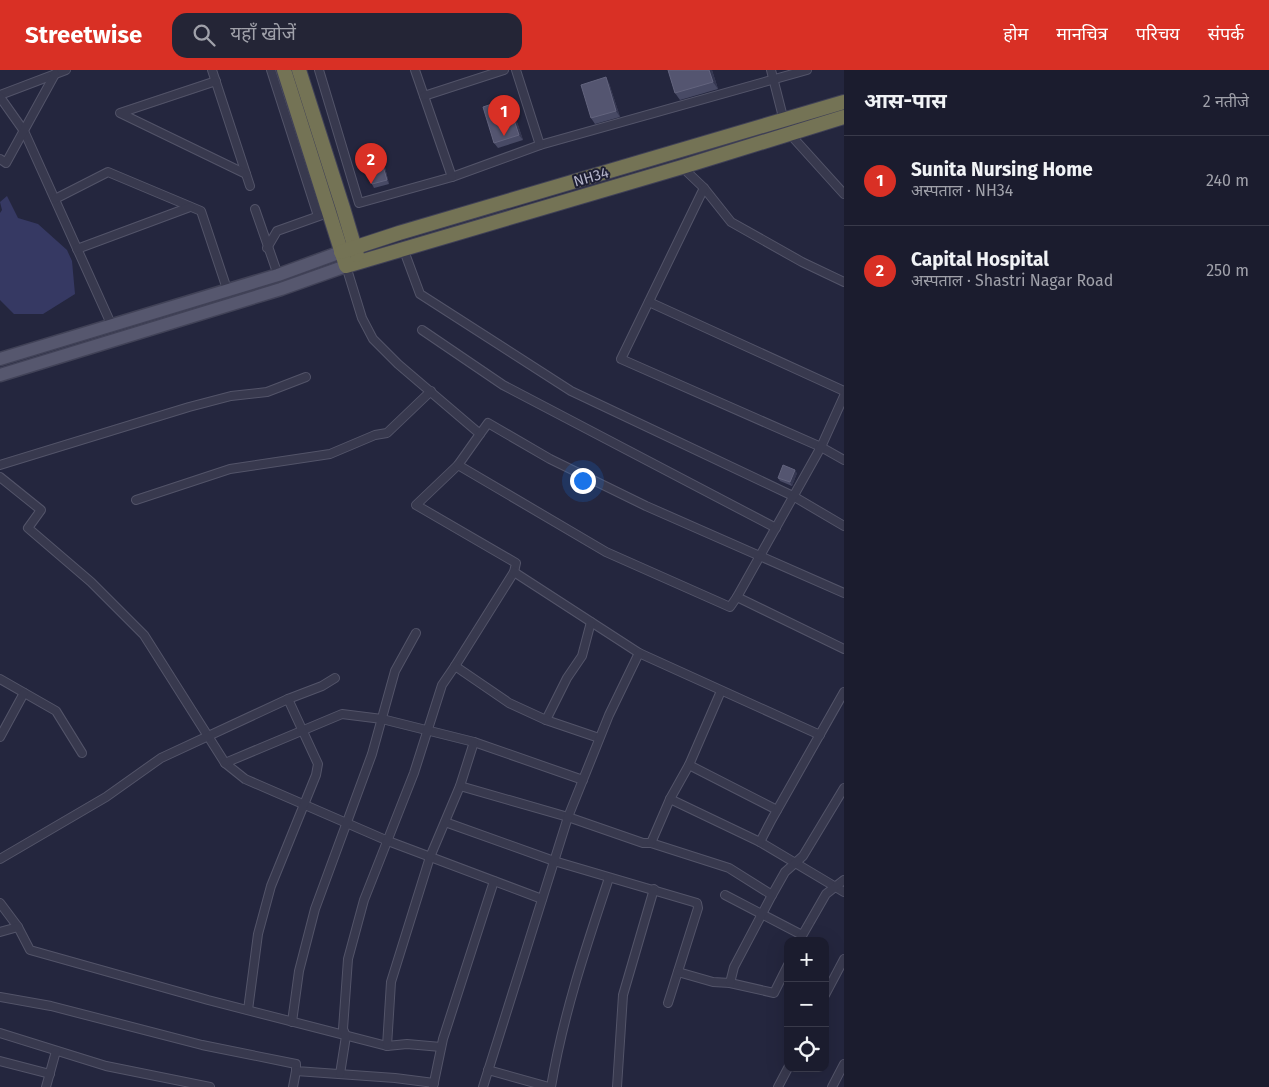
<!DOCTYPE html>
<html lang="hi">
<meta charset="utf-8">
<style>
:root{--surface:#1b1c2e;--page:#242536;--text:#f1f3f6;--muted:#a0a1aa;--line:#393a4a;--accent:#d93025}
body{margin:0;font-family:"Fira Sans","Noto Sans Devanagari",sans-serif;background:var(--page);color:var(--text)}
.controls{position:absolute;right:15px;bottom:15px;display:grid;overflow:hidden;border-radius:10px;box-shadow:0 5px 20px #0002}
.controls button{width:45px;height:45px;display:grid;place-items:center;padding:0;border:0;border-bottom:1px solid var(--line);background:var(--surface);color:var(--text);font:25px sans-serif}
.you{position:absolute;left:582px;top:410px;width:18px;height:18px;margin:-12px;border:4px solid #fff;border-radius:50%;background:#1a73e8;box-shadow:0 0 0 8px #1a73e833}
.badge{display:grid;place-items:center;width:32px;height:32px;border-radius:50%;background:var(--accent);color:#fff;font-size:16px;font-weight:700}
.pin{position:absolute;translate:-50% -41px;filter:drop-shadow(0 1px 2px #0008)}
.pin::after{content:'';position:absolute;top:26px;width:18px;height:15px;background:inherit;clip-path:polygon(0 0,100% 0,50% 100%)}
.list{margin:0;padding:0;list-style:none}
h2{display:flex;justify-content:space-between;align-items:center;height:65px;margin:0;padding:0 20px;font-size:21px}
h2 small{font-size:16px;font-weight:400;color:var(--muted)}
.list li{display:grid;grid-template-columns:32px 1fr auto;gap:15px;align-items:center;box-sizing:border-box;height:90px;padding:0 20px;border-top:1px solid var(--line)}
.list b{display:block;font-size:19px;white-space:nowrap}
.list p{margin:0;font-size:16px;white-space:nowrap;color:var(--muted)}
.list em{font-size:16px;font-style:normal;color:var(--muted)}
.icon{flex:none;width:28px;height:28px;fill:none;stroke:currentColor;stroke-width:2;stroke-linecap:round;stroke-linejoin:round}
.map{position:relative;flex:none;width:844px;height:1017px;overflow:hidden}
header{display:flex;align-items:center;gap:30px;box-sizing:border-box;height:70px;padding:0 25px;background:var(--accent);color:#fff}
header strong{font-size:24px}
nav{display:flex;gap:28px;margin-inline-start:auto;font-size:18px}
.search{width:350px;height:45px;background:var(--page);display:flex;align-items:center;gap:12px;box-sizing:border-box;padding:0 18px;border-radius:15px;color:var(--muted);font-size:19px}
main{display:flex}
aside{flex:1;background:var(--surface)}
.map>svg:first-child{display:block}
</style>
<header>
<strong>Streetwise</strong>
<div class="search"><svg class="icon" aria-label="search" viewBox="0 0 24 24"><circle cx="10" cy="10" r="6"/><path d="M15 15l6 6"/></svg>यहाँ खोजें</div>
<nav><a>होम</a><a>मानचित्र</a><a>परिचय</a><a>संपर्क</a></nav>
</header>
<main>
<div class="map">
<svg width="844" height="1017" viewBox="0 0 844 1017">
<rect width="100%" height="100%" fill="#24263e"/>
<polygon fill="#363963" points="7,126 18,148 38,154 67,180 72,191 75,224 43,244 14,244 0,230 0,143 2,140 0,132"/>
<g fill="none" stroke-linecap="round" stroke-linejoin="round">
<defs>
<g id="street">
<polyline points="212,0 250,116"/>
<polyline points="271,0 318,146"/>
<polyline points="319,0 359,133 452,107 540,75 807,0"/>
<polyline points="415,0 452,107"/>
<polyline points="516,0 540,75"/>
<polyline points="771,0 784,51"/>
<polyline points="216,11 120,43 246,104"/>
<polyline points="0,25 66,0"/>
<polyline points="424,26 504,0"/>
<polyline points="0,27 24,61 112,256"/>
<polyline points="788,62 844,124"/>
<polyline points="0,89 6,93 55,4"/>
<polyline points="682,97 704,118 731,152 802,192 844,212"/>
<polyline points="704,118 621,289 821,377 844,390"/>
<polyline points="55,129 108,102 201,141 227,219"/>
<polyline points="255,139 278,205"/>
<polyline points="267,178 277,161 322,145"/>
<polyline points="403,178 420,224 571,321 793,426 844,456"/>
<polyline points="77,179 190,137"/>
<polyline points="346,196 362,248 373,269 398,294 480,364 458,395 416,435 516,493 514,502 455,596"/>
<polyline points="649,232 844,321"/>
<polyline points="422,260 503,315 776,458"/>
<polyline points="844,326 821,377 737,527 844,579"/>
<polyline points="480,364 488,353 550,389 646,436 844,523"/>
<polyline points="0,395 189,337 231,326 267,322 306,307"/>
<polyline points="458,395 606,482 730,537 737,527"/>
<polyline points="0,407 41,440 28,458 91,512 144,565 225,693 245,709 388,771 542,829"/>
<polyline points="136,430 230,399 330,384 375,365 387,363 431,321"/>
<polyline points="514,502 639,583 820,665"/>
<polyline points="0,609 56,641 82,683"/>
<polyline points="546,650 567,608 582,586 591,552"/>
<polyline points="0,667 24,623"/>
<polyline points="225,693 342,644 382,649 474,672 583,710"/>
<polyline points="689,695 777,740"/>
<polyline points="460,716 568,747 643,773 651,773 729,798 772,825"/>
<polyline points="670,729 760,772 844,822"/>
<polyline points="445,752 554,791 697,833 698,838 668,933"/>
<polyline points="760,772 772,749 844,622"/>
<polyline points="651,773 670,729 689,695 721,621"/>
<polyline points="0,789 106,727 161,688 288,629 322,616 335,608"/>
<polyline points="725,825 802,865"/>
<polyline points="0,833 18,857 30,880 208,930 387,976 407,974 441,977"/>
<polyline points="0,862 18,857"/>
<polyline points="799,871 826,824 844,810"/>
<polyline points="678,902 713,912 730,913 774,923 788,895"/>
<polyline points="730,913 734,897 772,825 785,802 803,786 844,718"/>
<polyline points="825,925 844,889"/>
<polyline points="0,927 51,936 202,975 296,994 296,1001 395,1008 434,1013"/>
<polyline points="248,940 258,864 271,816 316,705 318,694 288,629"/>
<polyline points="292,952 299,901 315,839 372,684 395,601 416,563"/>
<polyline points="0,963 106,996 210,1017"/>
<polyline points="387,976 391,912 430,787 460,716 474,672"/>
<polyline points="0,991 50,1004"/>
<polyline points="488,1000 549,1017"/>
<polyline points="340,1004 346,966 343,959 348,889 364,830 414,703 442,615 455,596 509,633 546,650 599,668"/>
<polyline points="46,1017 56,981"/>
<polyline points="293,1017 296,1001"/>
<polyline points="433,1017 443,969 494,811"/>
<polyline points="483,1017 568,747 609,645 639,583"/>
<path d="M551 1017C563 945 586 877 609 808"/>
<polyline points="617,1017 623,925 654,819"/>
<polyline points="778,1017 788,998"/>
<polyline points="832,1017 844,994"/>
</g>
<g id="primary">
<polyline points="0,289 278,205 341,182"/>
<polyline points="0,305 281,219 346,196"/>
</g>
<g id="highway">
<polyline points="284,0 346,196 682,97 844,47"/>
<polyline points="299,0 343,138 357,185"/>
<polyline points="341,182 399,163 844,32"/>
</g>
</defs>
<use href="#street" stroke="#535469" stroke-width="10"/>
<use href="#primary" stroke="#414257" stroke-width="15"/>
<use href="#highway" stroke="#404156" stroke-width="16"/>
<use href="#street" stroke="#38394e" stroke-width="8"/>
<use href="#primary" stroke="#56576e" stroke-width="12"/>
<use href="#highway" stroke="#747355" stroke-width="14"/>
</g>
<g fill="#484a65">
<polygon points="668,0 712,0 718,19 680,30 675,23"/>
<polygon points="609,13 620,47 595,54 591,48"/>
<polygon points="511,34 523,70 498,78 494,73"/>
<polygon points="380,86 383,89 389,114 374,118 372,114"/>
<polygon points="797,403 792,416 780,411 778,408"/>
</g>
<g fill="#353751">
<polygon points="709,0 712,0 718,19 713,12"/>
<polygon points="606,7 609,13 620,47 616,41"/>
<polygon points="507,29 511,34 523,70 519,65"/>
<polygon points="380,86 383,89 389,114 387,110"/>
<polygon points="795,400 797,403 792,416 790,412"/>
</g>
<g fill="#545570" stroke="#63647e">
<polygon points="668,0 709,0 713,12 675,23"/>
<polygon points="606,7 616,41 591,48 581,15"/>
<polygon points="507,29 519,65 494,73 483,37"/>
<polygon points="380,86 387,110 372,114 365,90"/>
<polygon points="783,395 795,400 790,412 778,408"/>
</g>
<g text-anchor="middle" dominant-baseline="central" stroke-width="4" stroke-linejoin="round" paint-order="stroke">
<g font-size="15" fill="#b4b4c9" stroke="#1d1e33">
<text transform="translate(591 107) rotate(-16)">NH34</text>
</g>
</g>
</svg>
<div class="controls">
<button>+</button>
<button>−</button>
<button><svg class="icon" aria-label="locate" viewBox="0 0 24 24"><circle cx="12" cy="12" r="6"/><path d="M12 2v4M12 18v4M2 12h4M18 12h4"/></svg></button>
</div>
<div class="you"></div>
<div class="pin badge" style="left:504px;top:66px">1</div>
<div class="pin badge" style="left:371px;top:114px">2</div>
</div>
<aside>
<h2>आस-पास<small>2 नतीजे</small></h2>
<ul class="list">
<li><span class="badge">1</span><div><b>Sunita Nursing Home</b><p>अस्पताल · NH34</p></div><em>240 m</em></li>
<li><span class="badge">2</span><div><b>Capital Hospital</b><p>अस्पताल · Shastri Nagar Road</p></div><em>250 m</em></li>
</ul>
</aside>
</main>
